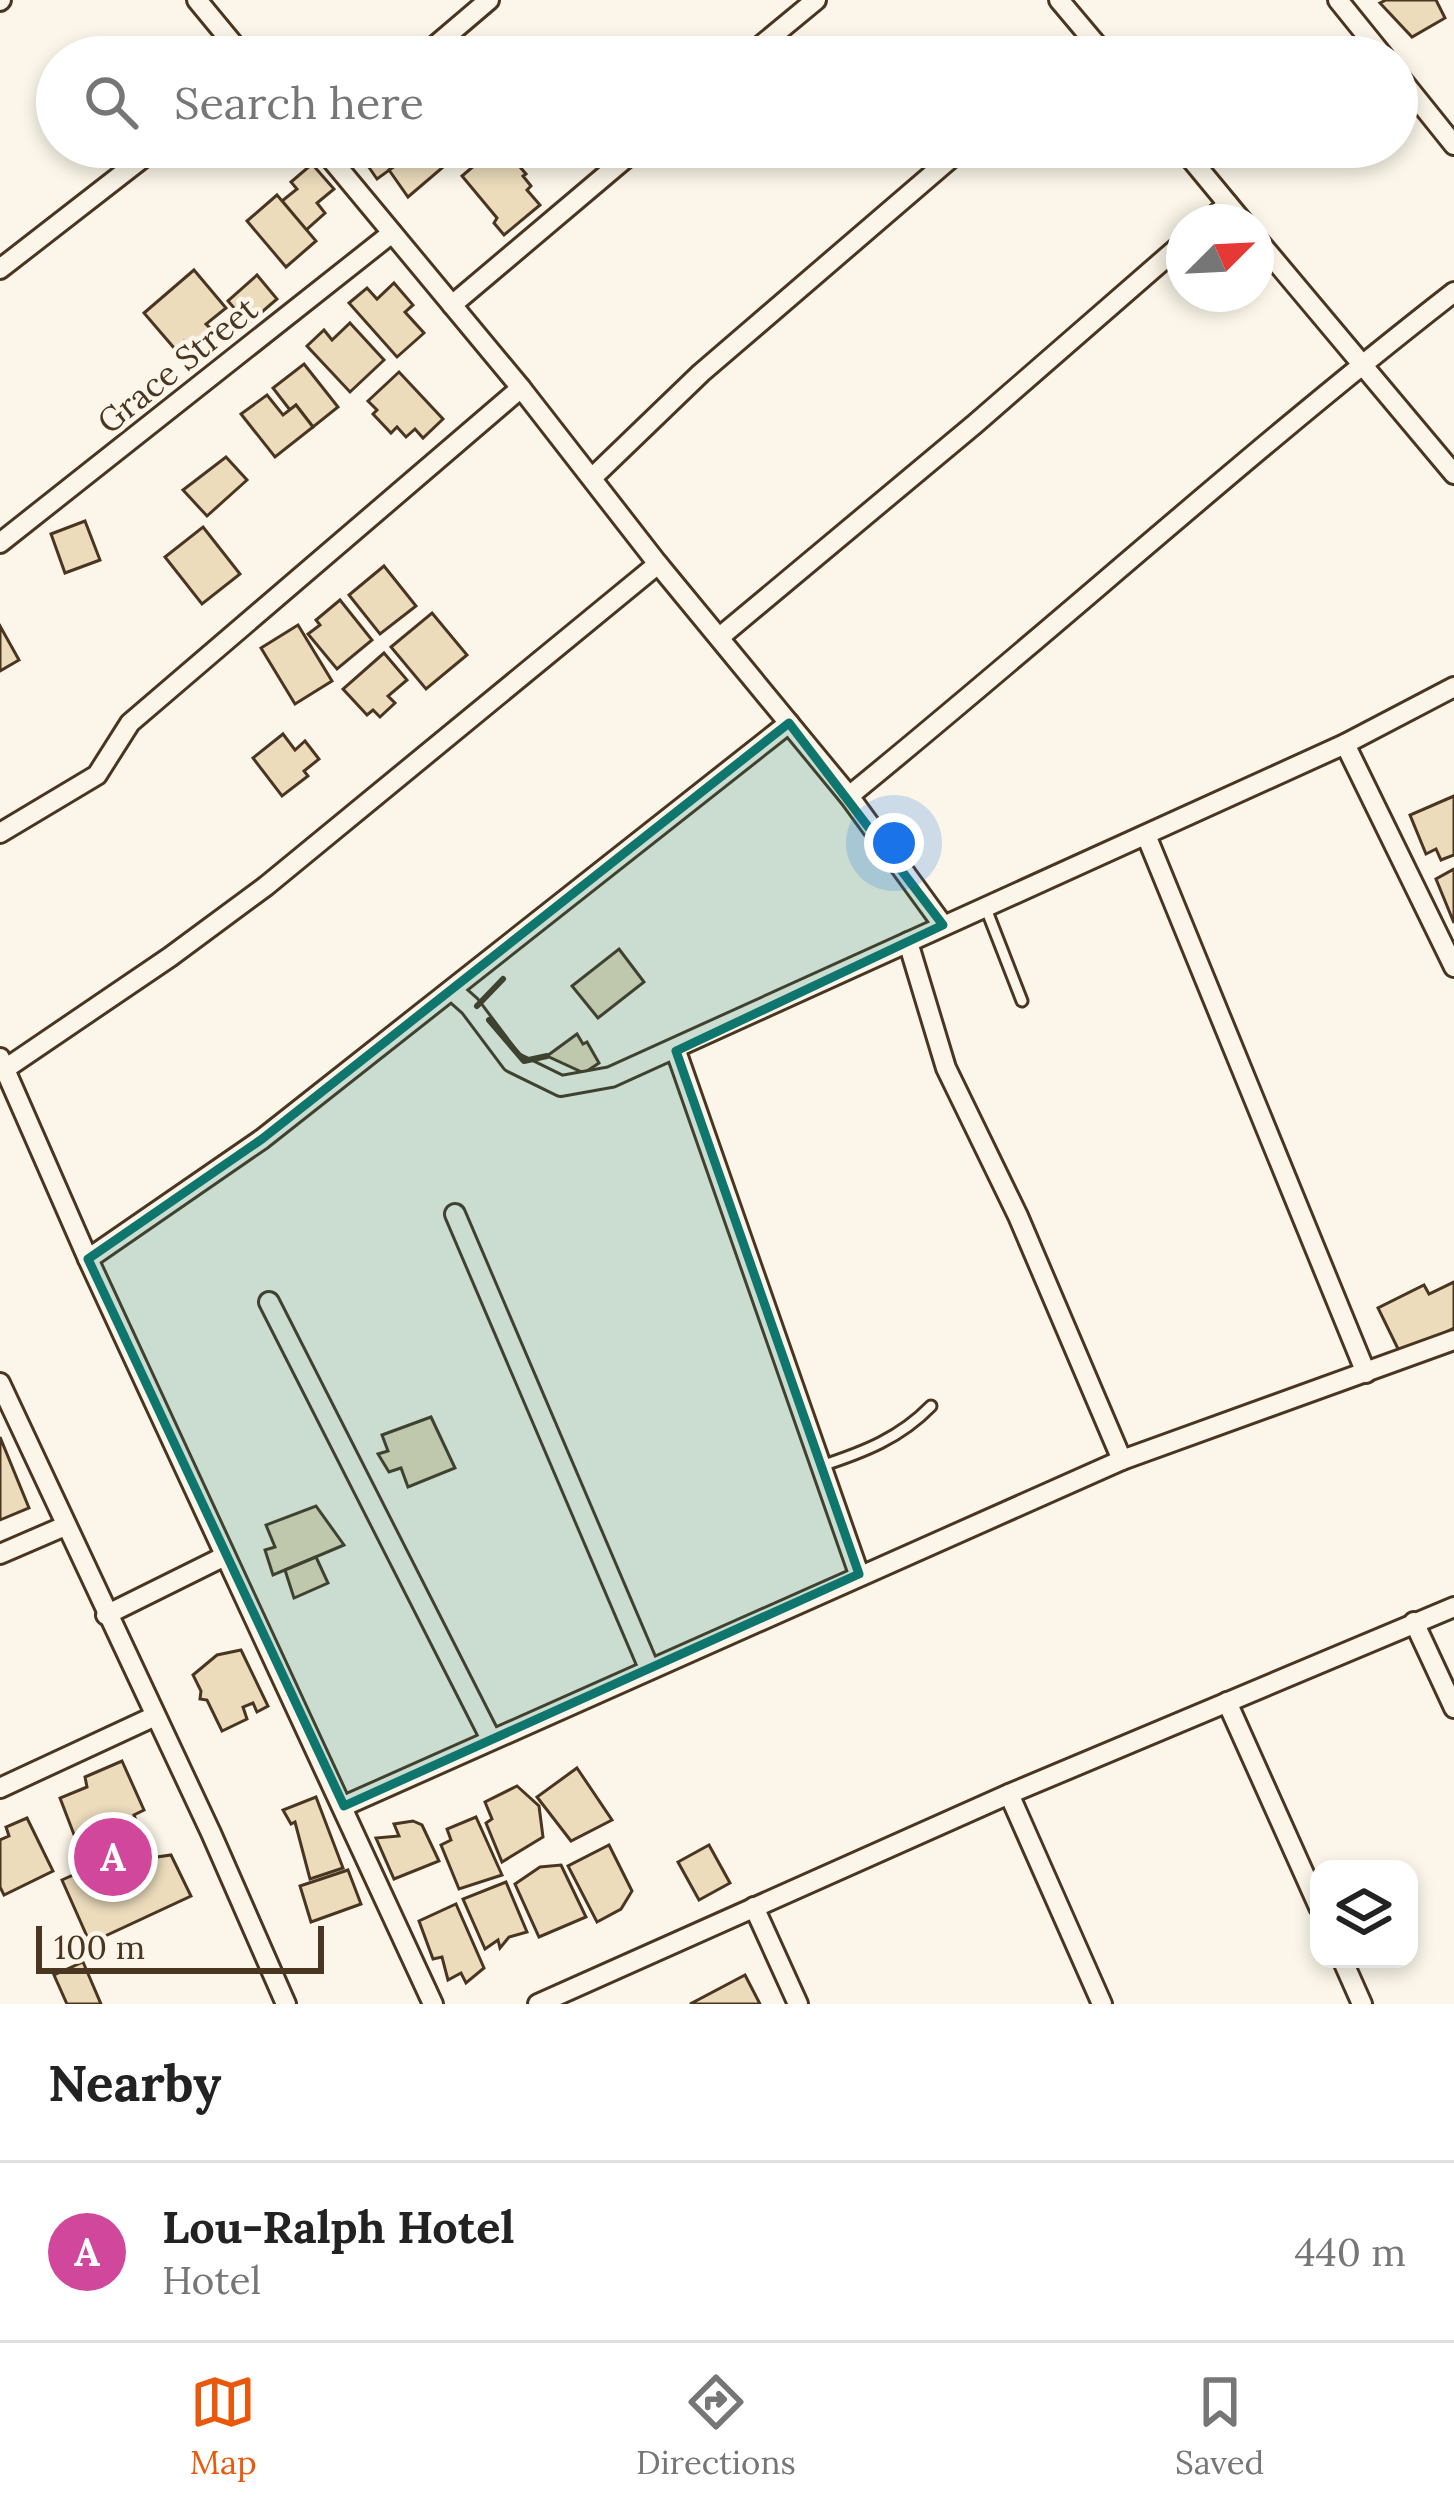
<!DOCTYPE html>
<style>
:root{--surface:#fff;--page:#f6f6f6;--text:#222;--muted:#767676;--line:#e0e0e0;--accent:#ea580c}
body{margin:0;font-family:Lora,serif;background:var(--page);color:var(--text)}
.controls{position:absolute;right:36px;bottom:36px;display:grid;overflow:hidden;border-radius:24px;box-shadow:0 6px 18px #0003}
.controls button{width:108px;height:108px;display:grid;place-items:center;padding:0;border:0;border-bottom:3px solid var(--line);background:var(--surface);color:var(--text);font:60px sans-serif}
.compass{position:absolute;left:1166px;top:204px;width:108px;height:108px;border-radius:50%;background:var(--surface);box-shadow:0 6px 18px #0003;rotate:66deg}
.scale{position:absolute;left:36px;bottom:30px;width:288px;box-sizing:border-box;padding-left:12px;border:6px solid #4a3520;border-top:0;font-size:33px;line-height:42px;white-space:nowrap;color:#4a3520;-webkit-text-stroke:9px #fbf6e9;paint-order:stroke}
.you{position:absolute;left:894px;top:843px;width:42px;height:42px;margin:-30px;border:9px solid #fff;border-radius:50%;background:#1a73e8;box-shadow:0 0 0 18px #1a73e833}
.badge{display:grid;place-items:center;width:78px;height:78px;border-radius:50%;background:var(--accent);color:#fff;font-size:39px;font-weight:700}
.pin{position:absolute;translate:-50% -50%;border:6px solid #fff;box-shadow:0 3px 12px #0006}
.list{margin:0;padding:0;list-style:none}
h2{display:flex;justify-content:space-between;align-items:center;height:156px;margin:0;padding:0 48px;font-size:51px}
h2 small{font-size:39px;font-weight:400;color:var(--muted)}
.list li{display:grid;grid-template-columns:78px 1fr auto;gap:36px;align-items:center;box-sizing:border-box;height:180px;padding:0 48px;border-top:3px solid var(--line)}
.list b{display:block;font-size:45px;white-space:nowrap}
.list p{margin:0;font-size:39px;white-space:nowrap;color:var(--muted)}
.list em{font-size:39px;font-style:normal;color:var(--muted)}
.icon{flex:none;width:66px;height:66px;fill:none;stroke:currentColor;stroke-width:2;stroke-linecap:round;stroke-linejoin:round}
.map{position:relative;flex:none;width:1454px;height:2004px;overflow:hidden}
.search{position:absolute;background:var(--surface);box-shadow:0 6px 18px #0003;left:36px;right:36px;top:36px;height:132px;display:flex;align-items:center;gap:30px;box-sizing:border-box;padding:0 42px;border-radius:66px;color:var(--muted);font-size:45px}
.sheet{height:336px;background:var(--surface)}
nav{display:flex;justify-content:space-around;align-items:center;box-sizing:border-box;height:168px;border-top:3px solid var(--line);background:var(--surface);font-size:33px;color:var(--muted)}
nav a{display:grid;justify-items:center;gap:6px}
nav .on{color:var(--accent)}
.map>svg:first-child{display:block}
</style>
<div class="map">
<svg width="1454" height="2004" viewBox="0 0 1454 2004">
<rect width="100%" height="100%" fill="#fbf6e9"/>
<g fill="#ecdcbc" stroke="#4a3520" stroke-width="3">
<polygon points="1386,0 1436,0 1445,18 1412,37 1380,3"/>
<polygon points="360,147 382,147 395,166 377,179 357,150"/>
<polygon points="409,147 428,147 442,168 408,197 389,170 395,166 391,160"/>
<polygon points="496,147 503,147 526,174 523,176 531,186 527,190 540,205 504,235 494,223 497,218 462,176"/>
<polygon points="312,164 334,189 317,203 325,213 306,230 282,201 297,189 291,182"/>
<polygon points="277,195 316,241 286,267 247,221"/>
<polygon points="194,270 226,308 206,324 211,329 190,347 184,341 175,349 144,313"/>
<polygon points="257,275 277,299 248,324 228,301"/>
<polygon points="394,283 413,305 405,312 424,333 397,357 349,303 367,288 377,299"/>
<polygon points="350,323 384,360 350,392 307,346 324,330 332,340"/>
<polygon points="304,364 338,407 313,427 296,405 290,410 273,388"/>
<polygon points="399,372 443,419 423,438 415,429 406,437 397,427 391,433 373,414 377,410 368,401"/>
<polygon points="267,395 283,415 296,405 313,427 275,457 241,414"/>
<polygon points="226,457 247,480 207,516 183,490"/>
<polygon points="85,521 100,560 65,573 51,534"/>
<polygon points="203,527 240,574 202,604 165,557"/>
<polygon points="384,566 416,606 380,634 349,595"/>
<polygon points="340,600 372,640 337,669 308,634 320,625 316,620"/>
<polygon points="432,613 467,655 426,689 391,647"/>
<polygon points="298,625 332,681 295,704 261,648"/>
<polygon points="0,626 19,660 0,671"/>
<polygon points="384,653 407,680 388,696 395,703 380,717 373,710 367,715 343,689"/>
<polygon points="283,734 295,750 305,741 319,759 304,771 308,776 282,796 253,758"/>
<polygon points="1454,796 1454,855 1441,860 1436,849 1426,854 1410,815"/>
<polygon points="1454,869 1454,923 1436,879"/>
<polygon points="619,949 644,982 598,1018 572,986"/>
<polygon points="577,1034 583,1044 587,1042 599,1063 584,1073 547,1056"/>
<polygon points="1454,1282 1454,1328 1401,1355 1378,1308 1424,1285 1429,1294"/>
<polygon points="431,1417 455,1468 408,1487 401,1468 389,1472 378,1454 388,1451 382,1435"/>
<polygon points="0,1437 29,1508 0,1520"/>
<polygon points="316,1506 344,1545 273,1575 265,1550 275,1547 266,1525"/>
<polygon points="316,1557 328,1583 294,1598 285,1570"/>
<polygon points="241,1650 268,1706 257,1712 253,1703 243,1707 247,1719 222,1731 207,1700 200,1699 201,1691 193,1675 217,1655"/>
<polygon points="122,1761 144,1810 134,1815 139,1829 83,1858 60,1798 87,1787 85,1777"/>
<polygon points="577,1768 612,1820 571,1841 537,1797"/>
<polygon points="517,1786 539,1806 543,1837 502,1862 486,1823 492,1819 485,1802"/>
<polygon points="316,1797 343,1868 310,1879 295,1822 291,1824 283,1810"/>
<polygon points="476,1817 502,1875 459,1889 441,1845 451,1840 447,1829"/>
<polygon points="27,1818 53,1871 4,1895 0,1887 0,1840 9,1836 6,1827"/>
<polygon points="413,1821 422,1825 439,1861 394,1879 376,1838 399,1836 394,1824"/>
<polygon points="609,1845 632,1891 621,1909 597,1922 568,1866"/>
<polygon points="709,1845 730,1883 699,1900 678,1862"/>
<polygon points="171,1855 191,1896 90,1943 62,1880 96,1865 106,1884 157,1857"/>
<polygon points="561,1865 586,1917 539,1937 515,1884 540,1867"/>
<polygon points="348,1870 361,1904 311,1922 300,1886"/>
<polygon points="506,1882 527,1932 509,1937 500,1948 498,1940 485,1949 463,1899"/>
<polygon points="456,1904 484,1968 466,1983 461,1973 448,1980 442,1957 433,1959 419,1921"/>
<polygon points="83,1962 101,2004 67,2004 54,1975"/>
<polygon points="745,1975 760,2004 690,2004"/>
</g>
<g fill="none" stroke-linecap="round" stroke-linejoin="round">
<defs>
<g id="lane">
<polyline points="985,906 1022,1001"/>
<path d="M821 1466C864 1452 900 1438 931 1406"/>
</g>
<g id="street">
<polyline points="197,0 244,57"/>
<polyline points="1059,0 1107,57"/>
<polyline points="1338,0 1384,57"/>
<polyline points="0,1 1,0"/>
<polyline points="422,57 489,0"/>
<polyline points="747,57 816,0"/>
<polyline points="1073,57 1093,41"/>
<polyline points="1397,74 1454,145"/>
<polyline points="321,147 521,388 658,564 849,796 943,925"/>
<polyline points="1181,147 1243,222"/>
<polyline points="1207,222 1228,204"/>
<polyline points="1256,238 1454,474"/>
<polyline points="0,269 157,147"/>
<polyline points="452,305 639,147"/>
<polyline points="593,477 701,373 964,147"/>
<polyline points="0,543 392,233"/>
<polyline points="721,636 975,424 1184,242"/>
<polyline points="1345,744 1454,967"/>
<path d="M849 796C1053 630 1247 453 1454 292"/>
<polyline points="0,833 97,775 130,723 521,388"/>
<polyline points="1146,835 1366,1373"/>
<polyline points="908,942 946,1068 1018,1216 1122,1460"/>
<polyline points="452,990 470,1006 512,1062 561,1086 611,1077 1345,744 1454,687"/>
<polyline points="676,1051 859,1574"/>
<polyline points="0,1058 88,1259 433,2004"/>
<polyline points="5,1069 170,957 266,886 658,564"/>
<polyline points="455,1214 649,1668"/>
<polyline points="88,1259 262,1139 789,723"/>
<polyline points="269,1302 491,1739"/>
<polyline points="0,1383 211,1833 286,2004"/>
<polyline points="0,1554 65,1526"/>
<polyline points="106,1615 225,1556"/>
<polyline points="1414,1622 1454,1708"/>
<polyline points="1227,1702 1319,1907"/>
<polyline points="0,1788 153,1717"/>
<polyline points="1009,1794 1102,2004"/>
<polyline points="344,1806 1122,1460 1454,1340"/>
<polyline points="754,1907 798,2004"/>
<polyline points="1342,1959 1362,2004"/>
<polyline points="538,2004 1009,1794 1454,1607"/>
</g>
</defs>
<use href="#lane" stroke="#4a3520" stroke-width="15"/>
<use href="#street" stroke="#4a3520" stroke-width="24"/>
<use href="#lane" stroke="#fbf6e9" stroke-width="9"/>
<use href="#street" stroke="#fbf6e9" stroke-width="18"/>
<g stroke="#4a3520" stroke-width="6">
<polyline points="477,1006 503,979"/>
<polyline points="489,1020 524,1061 547,1056"/>
</g>
</g>
<path fill="#0f766e" fill-opacity="0.2" stroke="#0f766e" stroke-width="9" stroke-linejoin="round" d="M789 723 943 925 676 1051 859 1574 344 1806 88 1259 262 1139Z"/>
<g text-anchor="middle" dominant-baseline="central" stroke-width="9" stroke-linejoin="round" paint-order="stroke">
<g font-size="33" fill="#4a3520" stroke="#fbf6e9">
<text transform="translate(177 365) rotate(-39)">Grace Street</text>
</g>
</g>
</svg>
<div class="controls">
<button><svg class="icon" aria-label="layers" viewBox="0 0 24 24"><path d="M12 4l9 5-9 5-9-5zM3 14l9 5 9-5"/></svg></button>
</div>
<svg class="compass" viewBox="-18 -18 36 36"><path d="M0-13l5 13h-10z" fill="#e53935"/><path d="M0 13l5-13h-10z" fill="#767676"/></svg>
<div class="scale">100 m</div>
<div class="you"></div>
<div class="pin badge" style="left:113px;top:1857px;background:#d1479c">A</div>
<div class="search"><svg class="icon" aria-label="search" viewBox="0 0 24 24"><circle cx="10" cy="10" r="6"/><path d="M15 15l6 6"/></svg>Search here</div>
</div>
<section class="sheet">
<h2>Nearby<small></small></h2>
<ul class="list">
<li><span class="badge" style="background:#d1479c">A</span><div><b>Lou-Ralph Hotel</b><p>Hotel</p></div><em>440 m</em></li>
</ul>
</section>
<nav>
<a class="on"><svg class="icon" aria-label="map" viewBox="0 0 24 24"><path d="M3 6l6-2 6 2 6-2v14l-6 2-6-2-6 2zM9 4v14M15 6v14"/></svg>Map</a>
<a><svg class="icon" aria-label="directions" viewBox="0 0 24 24"><path d="M12 3l9 9-9 9-9-9zM9 14v-3h6M13 9l2 2-2 2"/></svg>Directions</a>
<a><svg class="icon" aria-label="saved" viewBox="0 0 24 24"><path d="M7 4h10v16l-5-4-5 4z"/></svg>Saved</a>
</nav>
